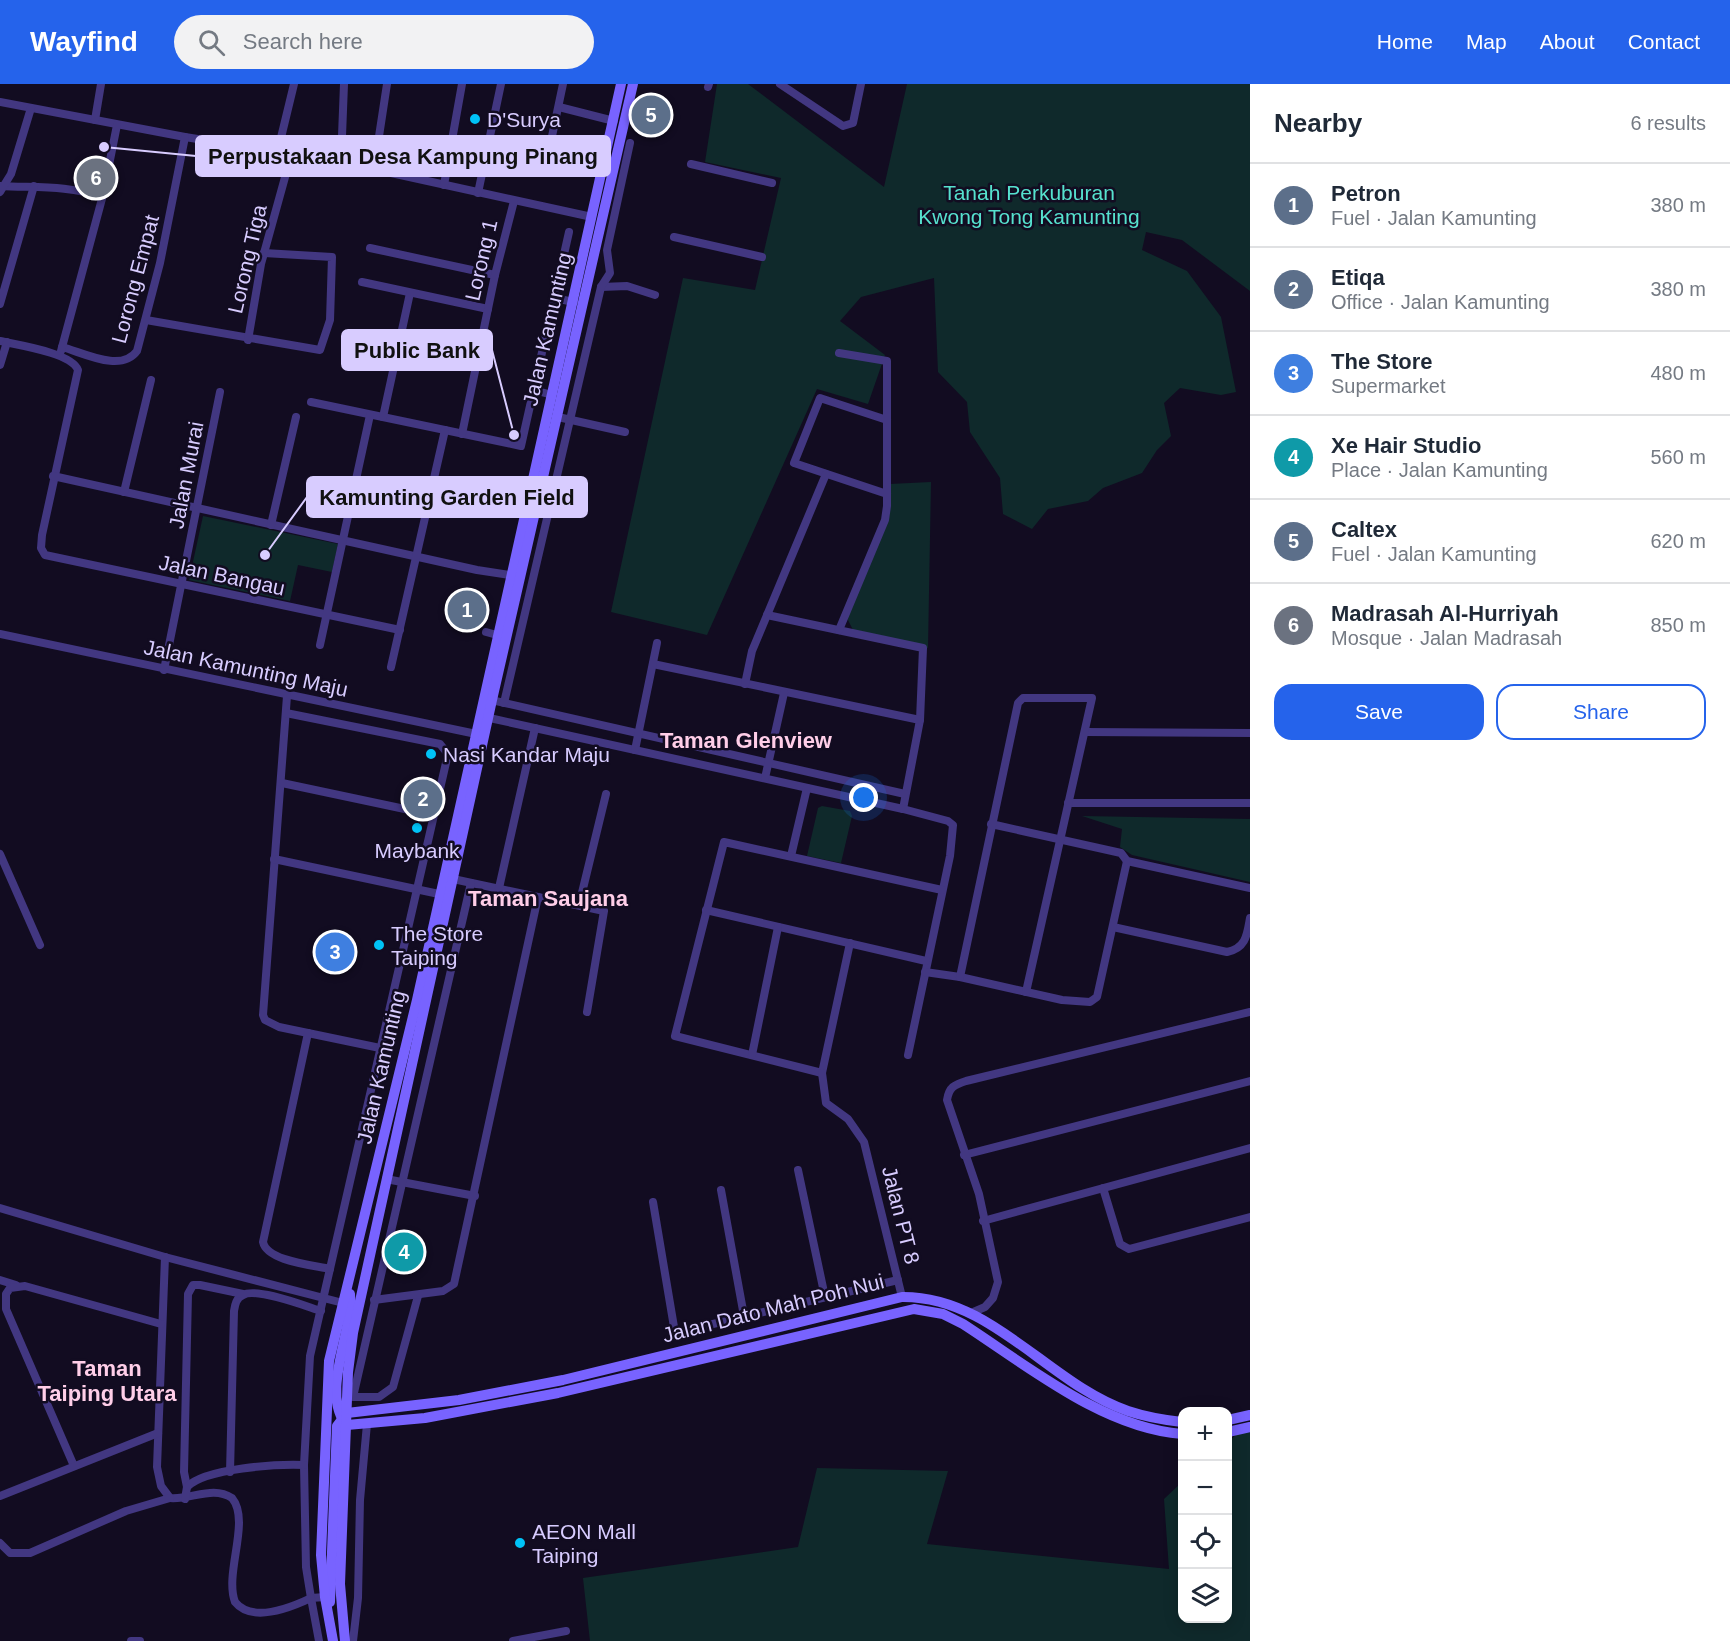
<!DOCTYPE html>
<meta charset="utf-8">
<style>
:root{--surface:#fff;--page:#f2f2f3;--text:#1f2937;--muted:#747a83;--line:#e0e1e3;--accent:#2563eb}
body{margin:0;font-family:Helvetica,sans-serif;background:var(--page);color:var(--text)}
.controls{position:absolute;right:18px;bottom:18px;display:grid;overflow:hidden;border-radius:12px;box-shadow:0 3px 15px #0003}
.controls button{width:54px;height:54px;display:grid;place-items:center;padding:0;border:0;border-bottom:2px solid var(--line);background:var(--surface);color:var(--text);font:30px sans-serif}
.you{position:absolute;left:864px;top:714px;width:21px;height:21px;margin:-15px;border:4px solid #fff;border-radius:50%;background:#1a73e8;box-shadow:0 0 0 9px #1a73e833}
.badge{display:grid;place-items:center;width:39px;height:39px;border-radius:50%;background:var(--accent);color:#fff;font-size:20px;font-weight:700}
.pin{position:absolute;translate:-50% -50%;border:3px solid #fff;box-shadow:0 2px 6px #0006}
.list{margin:0;padding:0;list-style:none}
h2{display:flex;justify-content:space-between;align-items:center;height:78px;margin:0;padding:0 24px;font-size:26px}
h2 small{font-size:20px;font-weight:400;color:var(--muted)}
.list li{display:grid;grid-template-columns:39px 1fr auto;gap:18px;align-items:center;box-sizing:border-box;height:84px;padding:0 24px;border-top:2px solid var(--line)}
.list b{display:block;font-size:22px;white-space:nowrap}
.list p{margin:0;font-size:20px;white-space:nowrap;color:var(--muted)}
.list em{font-size:20px;font-style:normal;color:var(--muted)}
.actions{display:flex;gap:12px;padding:18px 24px}
.actions a{flex:1;padding:14px 0;border:2px solid var(--accent);border-radius:18px;text-align:center;font-size:21px;color:var(--accent)}
.actions .main{background:var(--accent);color:#fff}
.icon{flex:none;width:33px;height:33px;fill:none;stroke:currentColor;stroke-width:2;stroke-linecap:round;stroke-linejoin:round}
.map{position:relative;flex:none;width:1250px;height:1557px;overflow:hidden}
header{display:flex;align-items:center;gap:36px;box-sizing:border-box;height:84px;padding:0 30px;background:var(--accent);color:#fff}
header strong{font-size:28px}
nav{display:flex;gap:33px;margin-inline-start:auto;font-size:21px}
.search{width:420px;height:54px;background:var(--page);display:flex;align-items:center;gap:15px;box-sizing:border-box;padding:0 21px;border-radius:33px;color:var(--muted);font-size:22px}
main{display:flex}
aside{flex:1;background:var(--surface)}
.map>svg:first-child{display:block}
</style>
<header>
<strong>Wayfind</strong>
<div class="search"><svg class="icon" aria-label="search" viewBox="0 0 24 24"><circle cx="10" cy="10" r="6"/><path d="M15 15l6 6"/></svg>Search here</div>
<nav><a>Home</a><a>Map</a><a>About</a><a>Contact</a></nav>
</header>
<main>
<div class="map">
<svg width="1250" height="1557" viewBox="0 0 1250 1557">
<rect width="100%" height="100%" fill="#120c21"/>
<g fill="#0f292b">
<polygon points="717,0 748,0 884,103 907,0 1250,0 1250,207 1182,156 1146,148 1142,166 1187,187 1221,233 1236,308 1221,311 1180,304 1164,319 1171,352 1157,366 1142,389 1103,404 1088,417 1048,425 1032,445 1003,430 1000,394 970,348 967,318 938,288 934,194 861,213 840,237 885,271 868,320 817,305 707,551 611,528 683,194 755,206 781,94 705,78"/>
<polygon points="931,398 928,564 853,546 847,534 889,434 890,400"/>
<polygon points="203,432 338,460 332,488 298,481 290,517 189,496"/>
<polygon points="822,722 850,727 852,732 841,779 807,772 818,724"/>
<polygon points="1082,732 1250,735 1250,798 1132,771 1120,763 1122,745"/>
<polygon points="1250,1348 1250,1557 590,1557 583,1494 798,1463 817,1384 948,1387 927,1460 1169,1485 1164,1415 1182,1398 1182,1534 1228,1534 1228,1358 1237,1350"/>
</g>
<g fill="none" stroke-linecap="round" stroke-linejoin="round">
<g stroke="#423781" stroke-width="8">
<polyline points="780,0 843,42 853,39 861,0"/>
<polyline points="708,3 709,0"/>
<polyline points="0,18 185,53 341,78 592,133"/>
<polyline points="559,23 614,37"/>
<polyline points="95,36 101,0"/>
<polyline points="278,66 294,0"/>
<polyline points="547,76 563,0"/>
<polyline points="341,78 344,0"/>
<polyline points="691,80 772,99"/>
<polyline points="374,85 387,0"/>
<polyline points="444,101 462,0"/>
<path d="M0 102C35 104 68 101 102 113"/>
<polyline points="0,108 11,90 31,24"/>
<polyline points="478,109 501,0"/>
<polyline points="674,153 762,173"/>
<polyline points="370,164 495,191"/>
<polyline points="362,198 488,225"/>
<polyline points="601,203 627,202 655,211"/>
<polyline points="554,214 574,218"/>
<polyline points="0,220 34,102"/>
<polyline points="146,236 320,266 330,236 332,173 264,169"/>
<polyline points="248,256 261,180 292,68"/>
<path d="M0 257C18 261 72 269 78 286L42 451 41 464 45 471 400 546"/>
<path d="M62 263C84 269 121 289 137 267L160 179 185 53"/>
<polyline points="61,267 103,111 117,41"/>
<polyline points="0,281 7,258"/>
<polyline points="534,306 552,311"/>
<polyline points="311,318 521,362 569,148"/>
<polyline points="383,333 410,209"/>
<polyline points="558,333 625,348"/>
<polyline points="887,336 820,314 794,379 887,410"/>
<polyline points="462,350 495,191 514,117"/>
<polyline points="53,392 477,486 510,491"/>
<polyline points="124,408 151,296"/>
<polyline points="271,441 296,333"/>
<polyline points="767,531 923,564 920,636 903,725"/>
<polyline points="839,546 885,436 887,422 887,277 839,269"/>
<polyline points="486,548 497,551"/>
<polyline points="0,550 481,651"/>
<polyline points="320,561 370,331"/>
<polyline points="653,580 920,636"/>
<polyline points="391,583 445,346"/>
<polyline points="164,586 220,308"/>
<polyline points="745,600 752,567 826,390"/>
<polyline points="287,612 263,931 265,936 279,943 380,964"/>
<polyline points="487,615 905,710"/>
<polyline points="504,619 601,203 610,189 607,166 630,59"/>
<polyline points="286,629 440,660 448,670 310,1272 304,1381 306,1483 311,1514 325,1513"/>
<polyline points="485,633 903,725 948,737 953,741 950,772 908,971"/>
<polyline points="1085,648 1250,649"/>
<polyline points="635,666 657,559"/>
<polyline points="765,694 784,609"/>
<polyline points="282,699 433,731"/>
<polyline points="1068,719 1250,719"/>
<polyline points="991,740 1121,769 1127,777 1250,804"/>
<polyline points="0,770 40,861"/>
<polyline points="791,772 807,704"/>
<polyline points="274,775 439,810"/>
<polyline points="453,795 604,827 587,928"/>
<polyline points="499,804 535,644"/>
<polyline points="579,821 606,710"/>
<polyline points="706,826 926,877"/>
<path d="M1113 843 1227 868C1246 864 1247 851 1250 834"/>
<polyline points="850,859 822,989 675,952 724,758 942,806"/>
<polyline points="925,888 960,893 1062,916 1090,918 1097,913 1127,777"/>
<polyline points="960,893 1018,619 1023,614 1092,614 1026,908"/>
<path d="M308 949 263 1158C267 1177 312 1181 330 1185"/>
<polyline points="752,971 778,843"/>
<polyline points="822,989 826,1019 848,1035 864,1058 902,1213"/>
<polyline points="964,1071 1250,997"/>
<polyline points="798,1086 825,1213"/>
<polyline points="386,1095 475,1112"/>
<polyline points="1103,1104 1120,1160 1129,1165 1250,1133"/>
<polyline points="721,1106 744,1232"/>
<polyline points="653,1118 675,1249 898,1196"/>
<polyline points="0,1124 165,1173 343,1219"/>
<polyline points="983,1137 1250,1064"/>
<path d="M165 1173 157 1383 161 1402 170 1414C191 1416 213 1401 232 1414 251 1437 224 1489 235 1518 252 1539 290 1524 311 1514L319 1557"/>
<polyline points="0,1196 16,1201"/>
<polyline points="418,1212 393,1303 379,1313 353,1313 471,799"/>
<polyline points="374,1216 443,1207 454,1200 538,813"/>
<path d="M971 1229 985 1223 993 1214 998 1198 979 1110 947 1016C949 1003 954 1001 966 997L1250 928"/>
<polyline points="74,1382 6,1225 6,1210 10,1204 25,1202 161,1240"/>
<path d="M230 1388 234 1227C235 1221 236 1214 243 1211 256 1203 305 1222 321 1227"/>
<polyline points="187,1403 184,1388 188,1210 193,1201 200,1201 243,1210"/>
<polyline points="0,1412 158,1349"/>
<path d="M185 1415 187 1403C205 1384 278 1380 304 1381"/>
<polyline points="0,1459 10,1469 30,1469 126,1427 170,1414"/>
<polyline points="131,1557 140,1557"/>
<polyline points="353,1557 358,1514 360,1416 367,1340"/>
<polyline points="513,1557 566,1547"/>
</g>
<g stroke="#7863ff" stroke-width="10">
<path d="M347 1329 459 1316 563 1296 902 1213C992 1212 1049 1300 1128 1327 1146 1333 1164 1336 1182 1338"/>
<polyline points="1228,1336 1250,1331"/>
<path d="M345 1339C321 1306 354 1246 350 1210"/>
<path d="M347 1341 425 1334 558 1309 914 1225 943 1230 963 1240C1028 1282 1103 1344 1182 1350"/>
<polyline points="1228,1348 1250,1343"/>
<polyline points="330,1518 337,1342 347,1329"/>
<polyline points="333,1557 325,1513 321,1471 329,1277 417,916 621,0"/>
<polyline points="345,1557 340,1500 348,1288 353,1249 492,616 633,0"/>
</g>
</g>
<g fill="#00c3f7" stroke="#120c21" stroke-width="2">
<circle cx="475" cy="35" r="6"/>
<circle cx="431" cy="670" r="6"/>
<circle cx="417" cy="744" r="6"/>
<circle cx="379" cy="861" r="6"/>
<circle cx="520" cy="1459" r="6"/>
</g>
<g text-anchor="middle" dominant-baseline="central" stroke-width="5" stroke-linejoin="round" paint-order="stroke">
<g font-size="21" fill="#d8ccff" stroke="#120c21" text-anchor="start">
<text x="487" y="35">D'Surya</text>
<text x="443" y="670">Nasi Kandar Maju</text>
<text x="417" y="766" text-anchor="middle">Maybank</text>
<text x="391" y="849">The Store<tspan x="391" dy="24">Taiping</tspan></text>
<text x="532" y="1447">AEON Mall<tspan x="532" dy="24">Taiping</tspan></text>
</g>
<g font-size="21" fill="#56e1ce" stroke="#120c21">
<text x="1029" y="108">Tanah Perkuburan<tspan x="1029" dy="24">Kwong Tong Kamunting</tspan></text>
</g>
<g font-size="21" fill="#d8ccff" stroke="#120c21">
<text transform="translate(247 175) rotate(-77)">Lorong Tiga</text>
<text transform="translate(481 176) rotate(-77)">Lorong 1</text>
<text transform="translate(135 195) rotate(-75)">Lorong Empat</text>
<text transform="translate(547 245) rotate(-77)">Jalan Kamunting</text>
<text transform="translate(186 391) rotate(-79)">Jalan Murai</text>
<text transform="translate(222 491) rotate(12)">Jalan Bangau</text>
<text transform="translate(246 584) rotate(12)">Jalan Kamunting Maju</text>
<text transform="translate(381 983) rotate(-77)">Jalan Kamunting</text>
<text transform="translate(901 1131) rotate(76)">Jalan PT 8</text>
<text transform="translate(773 1224) rotate(-14)">Jalan Dato Mah Poh Nui</text>
</g>
<g font-size="22" font-weight="bold" fill="#ffcee8" stroke="#120c21">
<text x="746" y="656">Taman Glenview</text>
<text x="548" y="814">Taman Saujana</text>
<text x="107" y="1284">Taman<tspan x="107" dy="25">Taiping Utara</tspan></text>
</g>
</g>
<path fill="none" stroke="#d8ccff" stroke-width="2" d="M104 63L196 72M514 351L492 266M265 471L307 413"/>
<g fill="#d8ccff" stroke="#120c21" stroke-width="2">
<circle cx="104" cy="63" r="6"/>
<circle cx="514" cy="351" r="6"/>
<circle cx="265" cy="471" r="6"/>
</g>
<g fill="#d8ccff" stroke="#d8ccff" stroke-width="2">
<rect x="196" y="52" width="414" height="40" rx="6"/>
<rect x="342" y="246" width="150" height="40" rx="6"/>
<rect x="307" y="393" width="280" height="40" rx="6"/>
</g>
<g font-size="22" text-anchor="middle" font-weight="bold" fill="#111">
<text x="403" y="80">Perpustakaan Desa Kampung Pinang</text>
<text x="417" y="274">Public Bank</text>
<text x="447" y="421">Kamunting Garden Field</text>
</g>
</svg>
<div class="controls">
<button>+</button>
<button>−</button>
<button><svg class="icon" aria-label="locate" viewBox="0 0 24 24"><circle cx="12" cy="12" r="6"/><path d="M12 2v4M12 18v4M2 12h4M18 12h4"/></svg></button>
<button><svg class="icon" aria-label="layers" viewBox="0 0 24 24"><path d="M12 4l9 5-9 5-9-5zM3 14l9 5 9-5"/></svg></button>
</div>
<div class="you"></div>
<div class="pin badge" style="left:467px;top:526px;background:#5c6f8a">1</div>
<div class="pin badge" style="left:423px;top:715px;background:#5c6f8a">2</div>
<div class="pin badge" style="left:335px;top:868px;background:#3f7fe0">3</div>
<div class="pin badge" style="left:404px;top:1168px;background:#0f9aa8">4</div>
<div class="pin badge" style="left:651px;top:31px;background:#5c6f8a">5</div>
<div class="pin badge" style="left:96px;top:94px;background:#6b7280">6</div>
</div>
<aside>
<h2>Nearby<small>6 results</small></h2>
<ul class="list">
<li><span class="badge" style="background:#5c6f8a">1</span><div><b>Petron</b><p>Fuel · Jalan Kamunting</p></div><em>380 m</em></li>
<li><span class="badge" style="background:#5c6f8a">2</span><div><b>Etiqa</b><p>Office · Jalan Kamunting</p></div><em>380 m</em></li>
<li><span class="badge" style="background:#3f7fe0">3</span><div><b>The Store</b><p>Supermarket</p></div><em>480 m</em></li>
<li><span class="badge" style="background:#0f9aa8">4</span><div><b>Xe Hair Studio</b><p>Place · Jalan Kamunting</p></div><em>560 m</em></li>
<li><span class="badge" style="background:#5c6f8a">5</span><div><b>Caltex</b><p>Fuel · Jalan Kamunting</p></div><em>620 m</em></li>
<li><span class="badge" style="background:#6b7280">6</span><div><b>Madrasah Al-Hurriyah</b><p>Mosque · Jalan Madrasah</p></div><em>850 m</em></li>
</ul>
<div class="actions"><a class="main">Save</a><a>Share</a></div>
</aside>
</main>
